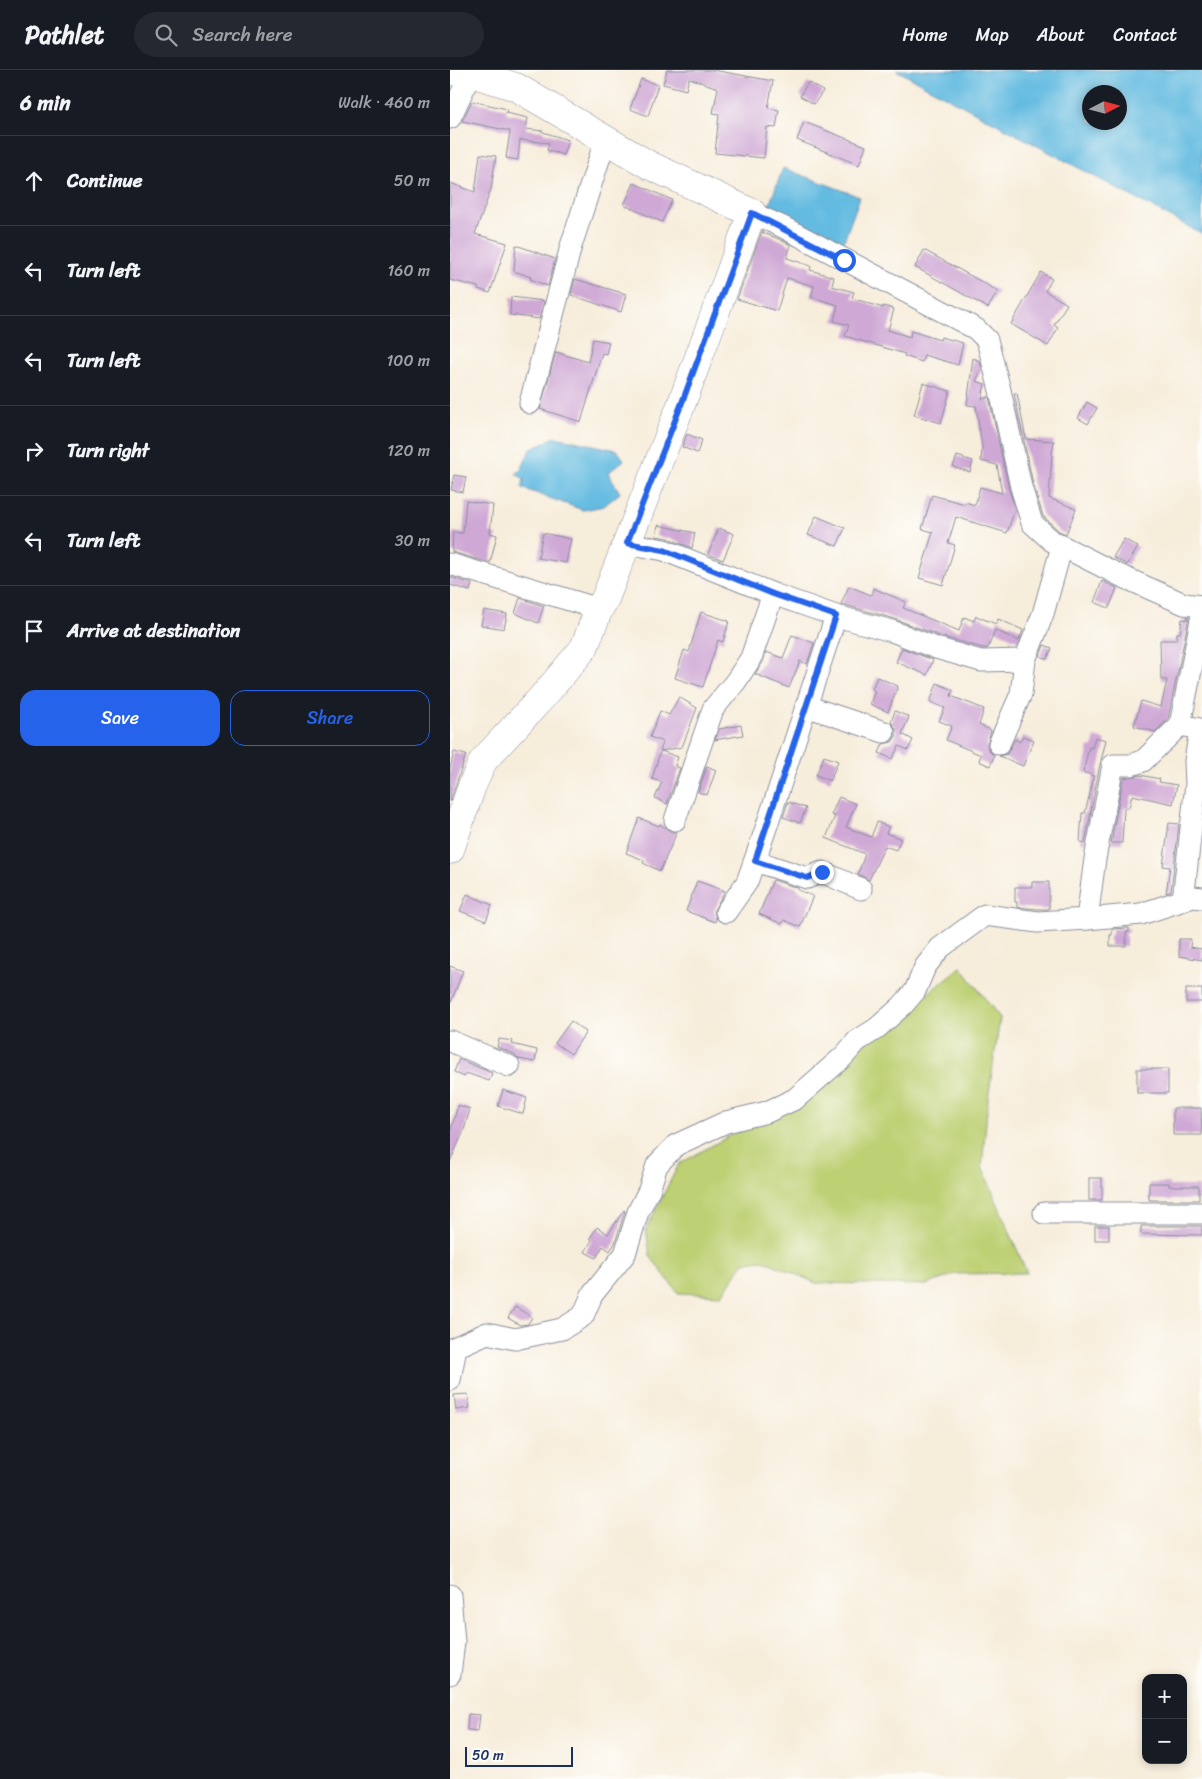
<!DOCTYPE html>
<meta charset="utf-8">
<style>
:root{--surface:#171b24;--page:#242831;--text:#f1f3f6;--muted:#9ea1a6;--line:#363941;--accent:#2563eb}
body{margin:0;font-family:Sriracha,sans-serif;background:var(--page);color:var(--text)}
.controls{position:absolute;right:15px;bottom:15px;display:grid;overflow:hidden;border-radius:10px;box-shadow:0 2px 8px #0003}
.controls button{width:45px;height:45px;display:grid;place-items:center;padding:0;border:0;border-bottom:1px solid var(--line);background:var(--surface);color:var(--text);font:25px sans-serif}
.compass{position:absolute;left:632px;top:15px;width:45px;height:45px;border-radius:50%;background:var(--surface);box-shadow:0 2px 8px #0003;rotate:84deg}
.scale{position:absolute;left:15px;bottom:12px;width:108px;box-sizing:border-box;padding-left:5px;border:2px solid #1b2f5e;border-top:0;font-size:14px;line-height:18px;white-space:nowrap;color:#1b2f5e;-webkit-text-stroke:4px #fdfcf7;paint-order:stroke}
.stop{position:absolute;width:15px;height:15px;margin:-11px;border:4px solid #2563eb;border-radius:50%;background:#fff}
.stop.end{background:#2563eb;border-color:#fff;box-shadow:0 1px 5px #0008}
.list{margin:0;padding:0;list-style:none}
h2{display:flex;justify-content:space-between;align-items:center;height:65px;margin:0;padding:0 20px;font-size:21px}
h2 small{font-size:16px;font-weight:400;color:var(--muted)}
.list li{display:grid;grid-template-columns:32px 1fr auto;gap:15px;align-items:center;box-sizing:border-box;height:90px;padding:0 20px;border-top:1px solid var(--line)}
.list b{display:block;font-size:19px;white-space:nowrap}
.list em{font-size:16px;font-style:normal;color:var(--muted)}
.actions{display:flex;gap:10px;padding:15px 20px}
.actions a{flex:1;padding:11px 0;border:1px solid var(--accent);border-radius:15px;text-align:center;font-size:18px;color:var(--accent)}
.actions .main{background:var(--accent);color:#fff}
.icon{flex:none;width:28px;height:28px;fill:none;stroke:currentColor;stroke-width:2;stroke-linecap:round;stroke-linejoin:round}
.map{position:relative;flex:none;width:752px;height:1709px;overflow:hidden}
header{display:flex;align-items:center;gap:30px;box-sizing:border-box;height:70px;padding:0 25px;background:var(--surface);border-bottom:1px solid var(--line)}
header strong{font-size:24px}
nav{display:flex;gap:28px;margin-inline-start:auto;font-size:18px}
.search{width:350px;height:45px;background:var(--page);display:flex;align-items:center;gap:12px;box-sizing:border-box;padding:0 18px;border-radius:28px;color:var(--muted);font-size:19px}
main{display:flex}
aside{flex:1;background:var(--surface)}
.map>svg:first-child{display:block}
</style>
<header>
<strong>Pathlet</strong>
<div class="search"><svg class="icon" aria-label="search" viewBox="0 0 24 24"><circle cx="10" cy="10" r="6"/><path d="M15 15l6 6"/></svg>Search here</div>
<nav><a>Home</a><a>Map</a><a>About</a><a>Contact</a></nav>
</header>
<main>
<aside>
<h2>6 min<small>Walk · 460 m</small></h2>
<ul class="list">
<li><svg class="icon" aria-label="ahead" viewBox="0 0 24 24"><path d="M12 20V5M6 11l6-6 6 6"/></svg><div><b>Continue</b></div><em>50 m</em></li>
<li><svg class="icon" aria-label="left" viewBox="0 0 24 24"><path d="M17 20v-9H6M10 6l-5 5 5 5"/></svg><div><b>Turn left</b></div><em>160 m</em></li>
<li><svg class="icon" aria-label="left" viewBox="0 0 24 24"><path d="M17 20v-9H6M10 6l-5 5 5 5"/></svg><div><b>Turn left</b></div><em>100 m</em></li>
<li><svg class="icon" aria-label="right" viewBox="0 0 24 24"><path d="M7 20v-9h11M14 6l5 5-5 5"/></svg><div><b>Turn right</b></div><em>120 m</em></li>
<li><svg class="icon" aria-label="left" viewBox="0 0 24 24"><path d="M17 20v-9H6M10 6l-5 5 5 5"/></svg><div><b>Turn left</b></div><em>30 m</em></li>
<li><svg class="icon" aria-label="arrive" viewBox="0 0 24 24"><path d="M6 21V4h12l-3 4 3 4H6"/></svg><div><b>Arrive at destination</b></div></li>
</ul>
<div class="actions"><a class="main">Save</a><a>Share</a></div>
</aside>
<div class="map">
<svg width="752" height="1709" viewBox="0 0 752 1709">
<rect width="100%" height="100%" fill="#fdfcf7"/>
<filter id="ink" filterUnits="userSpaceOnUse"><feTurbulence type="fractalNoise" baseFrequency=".02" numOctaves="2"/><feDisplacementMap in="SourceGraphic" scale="10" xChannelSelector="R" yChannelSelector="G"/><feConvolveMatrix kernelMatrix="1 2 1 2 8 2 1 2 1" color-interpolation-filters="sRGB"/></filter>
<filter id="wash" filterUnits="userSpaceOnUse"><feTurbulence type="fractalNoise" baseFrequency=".0096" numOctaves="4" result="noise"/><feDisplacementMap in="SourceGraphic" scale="20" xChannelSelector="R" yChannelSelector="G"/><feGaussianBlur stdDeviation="1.12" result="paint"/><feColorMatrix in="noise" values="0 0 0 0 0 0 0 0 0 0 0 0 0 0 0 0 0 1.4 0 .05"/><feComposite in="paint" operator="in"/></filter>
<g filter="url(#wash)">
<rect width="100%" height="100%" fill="#f7eddb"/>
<polygon fill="#bdd073" stroke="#6c8068" points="511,897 550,948 538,1029 532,1097 577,1203 505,1204 477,1215 366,1213 313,1190 294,1192 272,1225 228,1223 200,1186 196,1159 229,1094 345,1029"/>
<g fill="#64bbe1" stroke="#4075a0" fill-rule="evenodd">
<path d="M446 0H752V164ZM640 22H670V52H640Z"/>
<polygon points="333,98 410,127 393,173 316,144"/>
<polygon points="105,367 167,380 174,390 158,403 170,423 154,436 133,440 72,418 74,409 66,404 72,398 80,380"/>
</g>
<g id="blocks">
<g fill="#cfa8d5">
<polygon points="217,0 263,0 323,11 318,38 329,40 326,58 317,57 314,88 265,83 269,44 263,43 268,18 239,8 236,20 213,14"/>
<polygon points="191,9 208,15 198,46 180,39"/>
<polygon points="358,12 373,21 364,34 350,26"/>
<polygon points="22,31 57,39 56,43 78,48 76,59 93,61 93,62 118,70 113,85 97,80 99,73 70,70 68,90 56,88 60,61 12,51"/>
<polygon points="354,52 416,76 409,95 347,70"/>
<polygon points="30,84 46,86 41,119 25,164 57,173 40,223 28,219 28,217 0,210 0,113 25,122"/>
<polygon points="184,113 222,130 212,152 174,135"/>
<polygon points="312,161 313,163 324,167 341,175 337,188 361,196 360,200 384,207 382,216 404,222 402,228 433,238 433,236 444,239 438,260 460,267 461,261 490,270 491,267 513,273 508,295 474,285 472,292 454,286 455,284 395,266 399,255 384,251 388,235 361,227 364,216 337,208 327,241 287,229"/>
<polygon points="66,175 105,189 98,216 80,209 81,207 64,201"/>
<polygon points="474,180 548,221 538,238 465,197"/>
<polygon points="591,202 602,209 595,221 617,234 604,255 608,258 598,276 561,254"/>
<polygon points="125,209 176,224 171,242 121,225"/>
<polygon points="61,227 94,231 89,249 60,245"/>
<polygon points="143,269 159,272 156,284 152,283 131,352 90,339 106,282 138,292"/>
<polygon points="523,288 530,291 532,299 526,311 535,314 532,329 539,327 559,420 565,439 557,463 506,447 498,473 505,475 493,515 469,508 483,462 472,459 482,425 515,434 515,432 525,435 530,417 552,423 547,395 531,391 532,377 526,336 517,335"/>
<polygon points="473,313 500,321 491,353 464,345"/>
<polygon points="564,323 567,323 576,369 604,371 602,384 599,428 626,439 616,464 609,461 593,446 583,414"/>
<polygon points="637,332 647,338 638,354 628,348"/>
<polygon points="237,364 252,370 247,383 232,377"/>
<polygon points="507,386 523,391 520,402 503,397"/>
<polygon points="4,405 16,407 13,422 1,420"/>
<polygon points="16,431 43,435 40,463 47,465 40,493 2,482 3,462 13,463"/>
<polygon points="366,446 395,458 387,476 358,465"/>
<polygon points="208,455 245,463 242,478 218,468 206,466"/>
<polygon points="269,458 284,464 273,490 258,484"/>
<polygon points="93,463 121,469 116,493 88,488"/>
<polygon points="674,469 688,477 677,495 663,487"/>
<polygon points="0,507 22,514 20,521 0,515"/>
<polygon points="652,511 667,518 659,538 644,532"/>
<polygon points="399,516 421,525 423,518 456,532 453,538 509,561 514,547 524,551 526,546 546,554 548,549 573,560 569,571 545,560 538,578 533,578 490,566 445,549 391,534"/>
<polygon points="70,528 94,536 88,553 65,543"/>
<polygon points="34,540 57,544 54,559 31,555"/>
<polygon points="251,542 279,551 273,572 268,570 253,617 225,608 234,580 239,582"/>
<polygon points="737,547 739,547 718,649 705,662 684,656 691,631 711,637 717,610 711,610 710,570 726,570 727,563 730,563 732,549 737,550"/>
<polygon points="342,565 364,573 357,594 350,591 339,618 305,604 313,592 316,582 333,588"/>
<polygon points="594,575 602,578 597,589 590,586"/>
<polygon points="452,578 483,590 477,605 446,592"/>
<polygon points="427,607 448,616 438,642 420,634 425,621 422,619"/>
<polygon points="487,613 503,620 501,626 534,639 529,655 541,660 537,675 539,681 544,686 540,696 529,691 531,685 496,670 502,656 489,651 495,638 480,632"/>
<polygon points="229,627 247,638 232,677 211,681 228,687 225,696 230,698 217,734 205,728 212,712 202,709 213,672 200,667 210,641 219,645"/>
<polygon points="445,641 459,647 452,664 463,670 458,680 449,676 442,689 429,683 433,674 442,672 446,666 446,659 441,652"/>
<polygon points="291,655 293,665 265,670 269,659"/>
<polygon points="573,666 584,670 573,696 549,686 557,684 565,669 570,672"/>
<polygon points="645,667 656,670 649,699 635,773 630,772 632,743 635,743 644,706 633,702 639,677 642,678"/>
<polygon points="4,682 16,685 0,732 0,698"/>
<polygon points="374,686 388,691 380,711 366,705"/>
<polygon points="257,696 266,700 257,725 248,722"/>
<polygon points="690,705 710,709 709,712 727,715 723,734 682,725 679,738 674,738 672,773 661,773 673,708"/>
<polygon points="389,727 406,734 396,757 421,767 427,752 439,757 436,763 451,769 446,780 435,776 419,810 408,804 415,784 376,768 385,746 381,745"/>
<polygon points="338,732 356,738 350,753 333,747"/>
<polygon points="189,748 209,756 210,754 221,762 227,762 210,801 193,793 194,790 176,783"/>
<polygon points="719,753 729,754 721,821 716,823 720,797 713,796"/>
<polygon points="323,810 348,818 348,820 363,826 350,857 334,850 332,854 309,844"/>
<polygon points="247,811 275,821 264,840 266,849 265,852 236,841"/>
<polygon points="582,812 599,812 599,839 588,839 567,837 567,832 565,832 565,817 582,817"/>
<polygon points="17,824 42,835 36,851 10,841"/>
<polygon points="679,858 679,862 676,862 676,876 660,876 660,865 662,865 662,859"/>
<polygon points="729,869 741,869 740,877 752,879 752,890 729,886"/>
<polygon points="0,896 13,901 1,932 0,932"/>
<rect x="736" y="919" width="16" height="13"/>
<polygon points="121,951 136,962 121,984 105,973"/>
<polygon points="49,969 63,971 62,974 87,980 85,992 69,989 64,984 47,977"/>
<polygon points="9,989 42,1003 39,1011 16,1003 14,1007 4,1002"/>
<rect x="687" y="999" width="31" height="24"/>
<polygon points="53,1020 77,1028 73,1044 48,1036"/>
<polygon points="8,1035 20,1039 14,1060 0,1092 0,1063"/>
<polygon points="723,1038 751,1038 752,1065 723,1065"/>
<rect x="639" y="1108" width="13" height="22"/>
<polygon points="699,1113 719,1113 719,1116 749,1116 749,1130 699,1130"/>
<polygon points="174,1140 175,1141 165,1173 160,1181 153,1176 146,1188 135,1182 142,1170 140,1168 147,1157 158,1164"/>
<rect x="645" y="1156" width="14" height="14"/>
<polygon points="691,1156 752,1156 752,1165 691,1164"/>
<polygon points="65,1237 82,1247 78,1254 70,1255 58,1248"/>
<polygon points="18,1324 20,1338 6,1340 4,1325"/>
<polygon points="18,1644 30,1645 28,1661 17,1660"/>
</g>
</g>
</g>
<g filter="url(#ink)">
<use href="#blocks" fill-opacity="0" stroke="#898e9c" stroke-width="1"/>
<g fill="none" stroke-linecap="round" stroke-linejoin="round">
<defs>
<g id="minor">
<polyline points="0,48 21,3"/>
<polyline points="302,143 333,157 526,259 537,270 550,320 571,417 582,453 602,471 669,505 734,534 752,536"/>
<polyline points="80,333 121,176 156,68"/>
<polyline points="177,473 214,480 323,524 386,546 314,764 297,812 276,842"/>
<polyline points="0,494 149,539"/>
<polyline points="386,546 442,561 486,578 531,591 575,590"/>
<polyline points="356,636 434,662"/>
<polyline points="730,655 750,659 745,691 746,714 733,830"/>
<polyline points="549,674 571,624 575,590 593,544 612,476"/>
<polyline points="225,750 263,639 286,611 301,588 323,524"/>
<polyline points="305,791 357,808 372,802 411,819"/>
<polyline points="637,849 691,844 743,827 752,828"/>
<polyline points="0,971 59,996"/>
<polyline points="594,1143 752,1143"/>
<polyline points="0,1310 6,1277 37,1263 65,1269 112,1259 133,1246 142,1225 175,1184 188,1142 199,1120 207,1095 226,1075 276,1052 317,1042 345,1029 393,987 407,971 426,959 452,936 465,921 475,897 490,878 535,845 588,852 637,849 645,789 663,695 681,695 693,691 730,655 752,545"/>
<polyline points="0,1525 4,1572 0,1604"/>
</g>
<polyline id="major" points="0,1 21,3 66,17 199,95 302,143 233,330 155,529 149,539 134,578 96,623 33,691 22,716 0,780"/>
</defs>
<use href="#minor" stroke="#898e9c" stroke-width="23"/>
<use href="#major" stroke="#898e9c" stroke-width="29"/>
<use href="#minor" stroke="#fff" stroke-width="21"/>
<use href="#major" stroke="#fff" stroke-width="28"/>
</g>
</g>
<g fill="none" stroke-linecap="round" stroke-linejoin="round" filter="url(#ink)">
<polyline stroke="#2563eb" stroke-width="6" points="372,802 357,808 305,791 386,546 323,524 214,480 177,473 233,330 302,143 394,190"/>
</g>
</svg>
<div class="controls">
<button>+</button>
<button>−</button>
</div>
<svg class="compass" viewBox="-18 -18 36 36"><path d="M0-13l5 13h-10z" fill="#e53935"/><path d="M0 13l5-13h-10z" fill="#9ea1a6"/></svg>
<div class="scale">50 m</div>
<div class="stop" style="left:394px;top:190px"></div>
<div class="stop end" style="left:372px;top:802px"></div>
</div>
</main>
